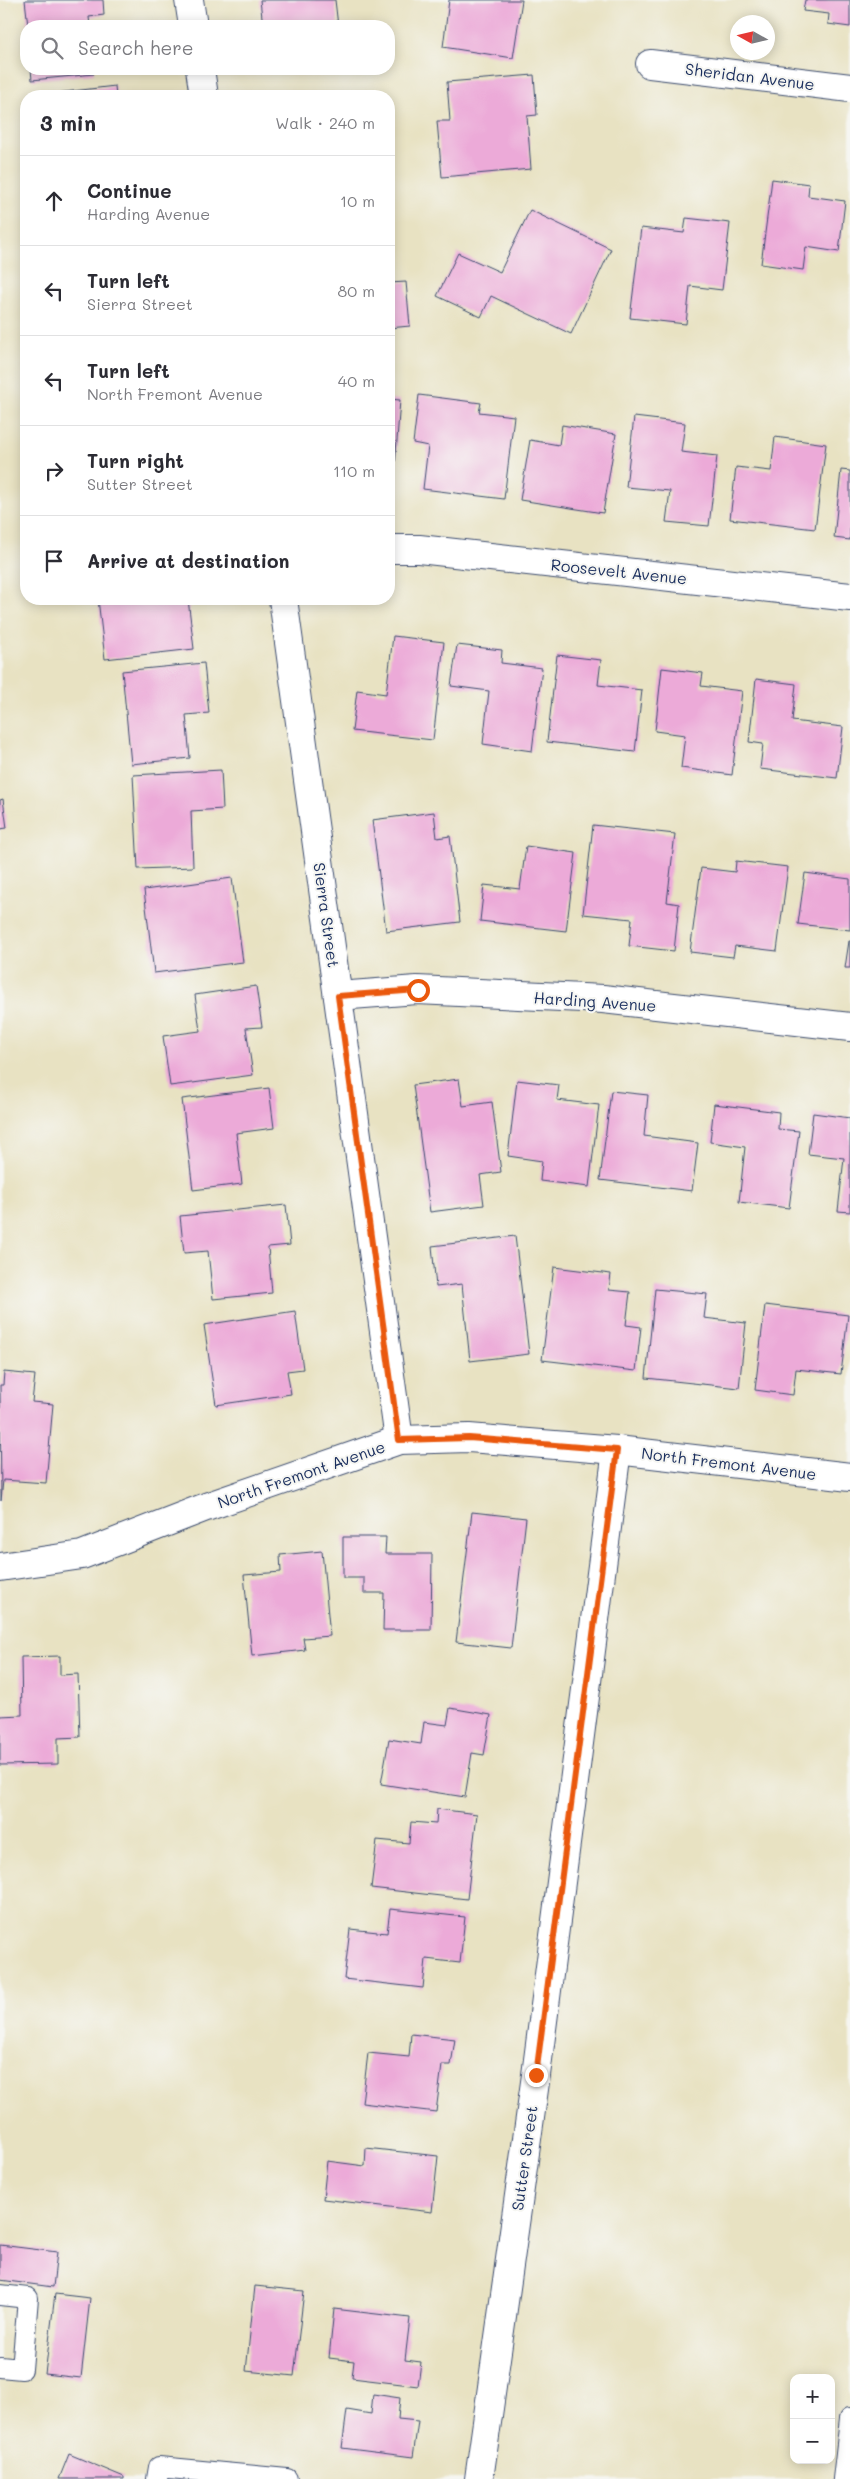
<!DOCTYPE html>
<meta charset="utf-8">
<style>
:root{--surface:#fff;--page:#f7f7f7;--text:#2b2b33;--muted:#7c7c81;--line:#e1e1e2}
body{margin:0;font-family:Mali,sans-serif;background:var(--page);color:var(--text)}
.controls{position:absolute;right:15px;bottom:15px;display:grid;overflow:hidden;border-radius:10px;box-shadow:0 2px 12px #0003}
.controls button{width:45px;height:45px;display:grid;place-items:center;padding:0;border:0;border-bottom:1px solid var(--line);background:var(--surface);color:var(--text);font:25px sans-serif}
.compass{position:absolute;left:730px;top:15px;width:45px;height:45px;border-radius:50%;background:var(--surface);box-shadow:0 2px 12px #0003;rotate:278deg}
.stop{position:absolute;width:15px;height:15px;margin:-11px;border:4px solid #ea580c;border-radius:50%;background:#fff}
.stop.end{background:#ea580c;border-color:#fff;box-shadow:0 1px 5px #0008}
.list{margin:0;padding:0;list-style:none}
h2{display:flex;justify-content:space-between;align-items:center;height:65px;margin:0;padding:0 20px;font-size:21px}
h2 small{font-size:16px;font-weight:400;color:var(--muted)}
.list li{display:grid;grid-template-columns:32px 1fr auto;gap:15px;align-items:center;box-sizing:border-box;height:90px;padding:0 20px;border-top:1px solid var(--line)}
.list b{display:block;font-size:19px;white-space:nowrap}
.list p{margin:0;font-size:16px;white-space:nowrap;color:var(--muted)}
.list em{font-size:16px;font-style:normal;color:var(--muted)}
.icon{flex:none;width:28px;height:28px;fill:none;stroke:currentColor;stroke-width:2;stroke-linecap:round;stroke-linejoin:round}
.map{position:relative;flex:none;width:850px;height:2479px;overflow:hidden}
.search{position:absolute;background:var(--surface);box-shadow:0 2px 12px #0003;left:20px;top:20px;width:375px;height:55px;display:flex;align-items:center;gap:12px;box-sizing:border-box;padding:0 18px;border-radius:20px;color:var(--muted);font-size:19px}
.panel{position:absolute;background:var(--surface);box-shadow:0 2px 12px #0003;left:20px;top:90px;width:375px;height:515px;border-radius:20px}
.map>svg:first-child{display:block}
</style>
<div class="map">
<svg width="850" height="2479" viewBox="0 0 850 2479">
<rect width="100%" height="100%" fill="#f6f6f2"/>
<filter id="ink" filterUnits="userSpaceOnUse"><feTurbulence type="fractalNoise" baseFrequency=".02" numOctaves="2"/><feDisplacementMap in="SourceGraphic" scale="10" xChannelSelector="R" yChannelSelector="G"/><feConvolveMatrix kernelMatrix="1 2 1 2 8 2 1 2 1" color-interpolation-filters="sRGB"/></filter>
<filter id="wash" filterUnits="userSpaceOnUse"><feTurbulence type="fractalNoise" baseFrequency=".0096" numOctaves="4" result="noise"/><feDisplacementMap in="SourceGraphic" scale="20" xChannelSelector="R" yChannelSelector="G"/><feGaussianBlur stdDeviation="1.12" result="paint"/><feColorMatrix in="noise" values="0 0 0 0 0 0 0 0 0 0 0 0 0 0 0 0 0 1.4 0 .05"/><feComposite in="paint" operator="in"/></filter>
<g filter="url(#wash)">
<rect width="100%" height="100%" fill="#e8e2c2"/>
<g id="blocks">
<g fill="#ecaad8">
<polygon points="25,0 103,0 104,15 89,17 90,26 28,26"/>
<polygon points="260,0 335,0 338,26 263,26"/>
<polygon points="449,0 522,0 513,58 443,47"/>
<polygon points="805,0 850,0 850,27 828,24 829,14 803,11"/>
<polygon points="31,69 93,69 94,74 32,80"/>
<polygon points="534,75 537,115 527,116 531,169 442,177 437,121 450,121 447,82"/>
<polygon points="115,86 116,96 57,96 56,93"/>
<polygon points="772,179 809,184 808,196 845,201 839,252 806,247 803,270 761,264"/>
<polygon points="530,210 611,249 571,334 491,296 481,317 437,296 458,253 500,272"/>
<polygon points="686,218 730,223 722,290 690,286 686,324 630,318 641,228 684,233"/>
<polygon points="406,282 410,326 389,328 389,283"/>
<polygon points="419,395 481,403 479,412 514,416 504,499 423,489 428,446 413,443"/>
<polygon points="389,399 400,400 393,493 389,493"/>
<polygon points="634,417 685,423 681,452 717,456 709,526 666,522 670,491 626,487"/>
<polygon points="562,425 616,434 603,513 520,500 530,440 559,445"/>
<polygon points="775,437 826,444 815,529 730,519 736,467 771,471"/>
<polygon points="841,470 850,471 850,540 834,538"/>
<polygon points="98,599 188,599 194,649 105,659"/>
<polygon points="393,636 444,642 433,740 352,731 357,690 386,694"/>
<polygon points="457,645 502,650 501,663 542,668 532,751 483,744 489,691 451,686"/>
<polygon points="557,655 601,660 598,685 642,690 635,752 547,742"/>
<polygon points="204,663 209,713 186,715 190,758 131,764 122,671"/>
<polygon points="662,668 703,673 701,686 742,691 732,775 681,768 685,735 655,731"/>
<polygon points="756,679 796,684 792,721 843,727 837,778 760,769 763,744 749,742"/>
<polygon points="221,770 223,809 191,811 193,867 138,869 133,775"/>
<polygon points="3,799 7,828 0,829 0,800"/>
<polygon points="434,812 437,838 450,836 460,922 386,931 372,820"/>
<polygon points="593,825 675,834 667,902 679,904 674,951 629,946 632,919 583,914"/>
<polygon points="526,846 576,853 566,931 480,921 484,885 520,889"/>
<polygon points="736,861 788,867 777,951 735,946 733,957 690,952 701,868 735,872"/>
<polygon points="805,873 850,879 850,930 798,924"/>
<polygon points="232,878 243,962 154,973 144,890"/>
<polygon points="849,941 850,941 850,968 845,968"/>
<polygon points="256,986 262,1027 246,1028 253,1075 170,1086 163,1036 200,1031 195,995"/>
<polygon points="459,1079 463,1106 492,1102 501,1172 480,1175 484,1205 430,1212 413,1085"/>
<polygon points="517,1080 559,1085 557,1100 599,1105 589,1187 540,1181 542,1161 508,1156"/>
<polygon points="269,1088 274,1128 236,1133 242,1184 193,1190 182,1099"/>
<polygon points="611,1091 648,1095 644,1136 698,1143 692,1191 600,1180"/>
<polygon points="714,1104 779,1112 778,1129 799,1131 789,1208 739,1202 745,1147 710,1142"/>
<polygon points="813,1113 850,1118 850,1212 838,1211 844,1158 808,1154"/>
<polygon points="286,1205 290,1245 268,1247 272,1293 213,1299 208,1251 184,1253 180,1216"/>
<polygon points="515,1236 529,1354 470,1361 462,1284 436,1287 432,1246"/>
<polygon points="554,1267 611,1274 609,1290 630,1292 626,1325 641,1327 636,1371 542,1360"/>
<polygon points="655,1289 707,1294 704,1318 746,1323 739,1388 646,1378"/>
<polygon points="765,1305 848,1315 841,1374 796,1369 793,1395 755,1390"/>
<polygon points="295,1311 303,1369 287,1371 291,1394 216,1405 204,1325"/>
<polygon points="4,1372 35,1375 32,1402 53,1404 46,1483 3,1480 1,1501 0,1385 3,1385"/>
<polygon points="472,1512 526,1518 511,1648 456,1642"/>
<polygon points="343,1537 386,1537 385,1554 432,1554 431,1630 383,1630 384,1593 364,1593 364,1578 343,1578"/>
<polygon points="322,1551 330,1636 303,1638 305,1650 252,1656 244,1575 281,1572 280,1555"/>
<polygon points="60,1656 60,1675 78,1674 80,1737 58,1738 58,1764 0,1765 0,1716 22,1715 21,1657"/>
<polygon points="450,1708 491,1715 484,1755 472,1753 465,1797 381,1784 389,1739 421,1744 424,1722 447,1725"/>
<polygon points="437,1809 477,1814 467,1899 371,1888 377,1840 409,1843 411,1822 436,1824"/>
<polygon points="390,1909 465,1917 460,1963 426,1959 423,1988 344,1979 350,1929 387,1933"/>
<polygon points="411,2034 455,2039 451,2065 442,2065 436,2112 362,2103 368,2053 409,2057"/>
<polygon points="366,2148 438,2156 432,2212 323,2199 327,2161 365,2166"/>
<polygon points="0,2245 57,2252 53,2287 0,2280"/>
<polygon points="255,2286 304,2291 294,2376 246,2371"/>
<polygon points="55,2294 90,2298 81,2378 45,2374"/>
<polygon points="334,2309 410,2318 405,2360 421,2362 418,2386 352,2378 354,2361 329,2358"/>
<polygon points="373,2394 400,2398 398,2419 418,2421 413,2457 342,2448 347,2410 371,2414"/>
<polygon points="69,2454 124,2477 124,2479 59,2479"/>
</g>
</g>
</g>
<g filter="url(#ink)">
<use href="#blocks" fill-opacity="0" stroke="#3a4a6d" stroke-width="1"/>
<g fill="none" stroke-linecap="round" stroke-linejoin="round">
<defs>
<g id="lane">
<polyline points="0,2295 28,2298 22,2369 0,2367"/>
<polyline points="157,2479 159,2467 287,2479"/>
<polyline points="843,2479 850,2418"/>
</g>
<g id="street">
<polyline points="189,0 193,26"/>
<polyline points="650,64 850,88"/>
<polyline points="200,69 204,96"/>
<polyline points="389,549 419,549 850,597"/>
<polyline points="283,599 399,1440"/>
<polyline points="338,996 417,990 603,999 850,1027"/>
<polyline points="0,1567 82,1555 206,1507 399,1440 469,1438 617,1450 850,1477"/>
<polyline points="479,2479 536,2075 617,1450"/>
</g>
</defs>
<use href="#lane" stroke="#3a4a6d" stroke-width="22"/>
<use href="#street" stroke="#3a4a6d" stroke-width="30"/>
<use href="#lane" stroke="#fff" stroke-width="20"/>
<use href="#street" stroke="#fff" stroke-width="28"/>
</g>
</g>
<g fill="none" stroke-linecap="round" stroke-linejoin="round" filter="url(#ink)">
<polyline stroke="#ea580c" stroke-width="6" points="418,990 338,996 399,1440 469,1438 617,1450 536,2075"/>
</g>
<g text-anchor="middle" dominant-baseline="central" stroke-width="4" stroke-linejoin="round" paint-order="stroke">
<g font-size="16" fill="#1b2f5e" stroke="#f6f6f2">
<text transform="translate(750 76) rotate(7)">Sheridan Avenue</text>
<text transform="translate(619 571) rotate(6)">Roosevelt Avenue</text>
<text transform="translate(327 915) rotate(82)">Sierra Street</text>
<text transform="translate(595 1001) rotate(4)">Harding Avenue</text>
<text transform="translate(729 1463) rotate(7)">North Fremont Avenue</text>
<text transform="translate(301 1474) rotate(-19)">North Fremont Avenue</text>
<text transform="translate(524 2158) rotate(-82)">Sutter Street</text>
</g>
</g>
</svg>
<div class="controls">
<button>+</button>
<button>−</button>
</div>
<svg class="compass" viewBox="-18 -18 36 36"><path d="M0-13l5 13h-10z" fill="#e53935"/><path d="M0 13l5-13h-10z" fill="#7c7c81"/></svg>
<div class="stop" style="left:418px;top:990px"></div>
<div class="stop end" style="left:536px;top:2075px"></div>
<div class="search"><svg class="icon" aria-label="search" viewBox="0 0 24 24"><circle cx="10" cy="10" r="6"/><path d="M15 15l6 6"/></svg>Search here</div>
<section class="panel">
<h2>3 min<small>Walk · 240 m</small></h2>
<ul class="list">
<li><svg class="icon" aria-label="ahead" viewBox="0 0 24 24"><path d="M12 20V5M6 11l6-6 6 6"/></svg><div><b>Continue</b><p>Harding Avenue</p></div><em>10 m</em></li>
<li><svg class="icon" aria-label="left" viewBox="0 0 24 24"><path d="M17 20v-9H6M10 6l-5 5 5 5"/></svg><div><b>Turn left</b><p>Sierra Street</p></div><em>80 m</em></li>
<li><svg class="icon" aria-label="left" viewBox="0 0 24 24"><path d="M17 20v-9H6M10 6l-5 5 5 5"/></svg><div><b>Turn left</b><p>North Fremont Avenue</p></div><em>40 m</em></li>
<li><svg class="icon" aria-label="right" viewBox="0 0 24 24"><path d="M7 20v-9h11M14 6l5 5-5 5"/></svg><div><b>Turn right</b><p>Sutter Street</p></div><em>110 m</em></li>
<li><svg class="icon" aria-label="arrive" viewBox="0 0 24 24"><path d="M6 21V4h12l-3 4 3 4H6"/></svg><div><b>Arrive at destination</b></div></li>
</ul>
</section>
</div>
